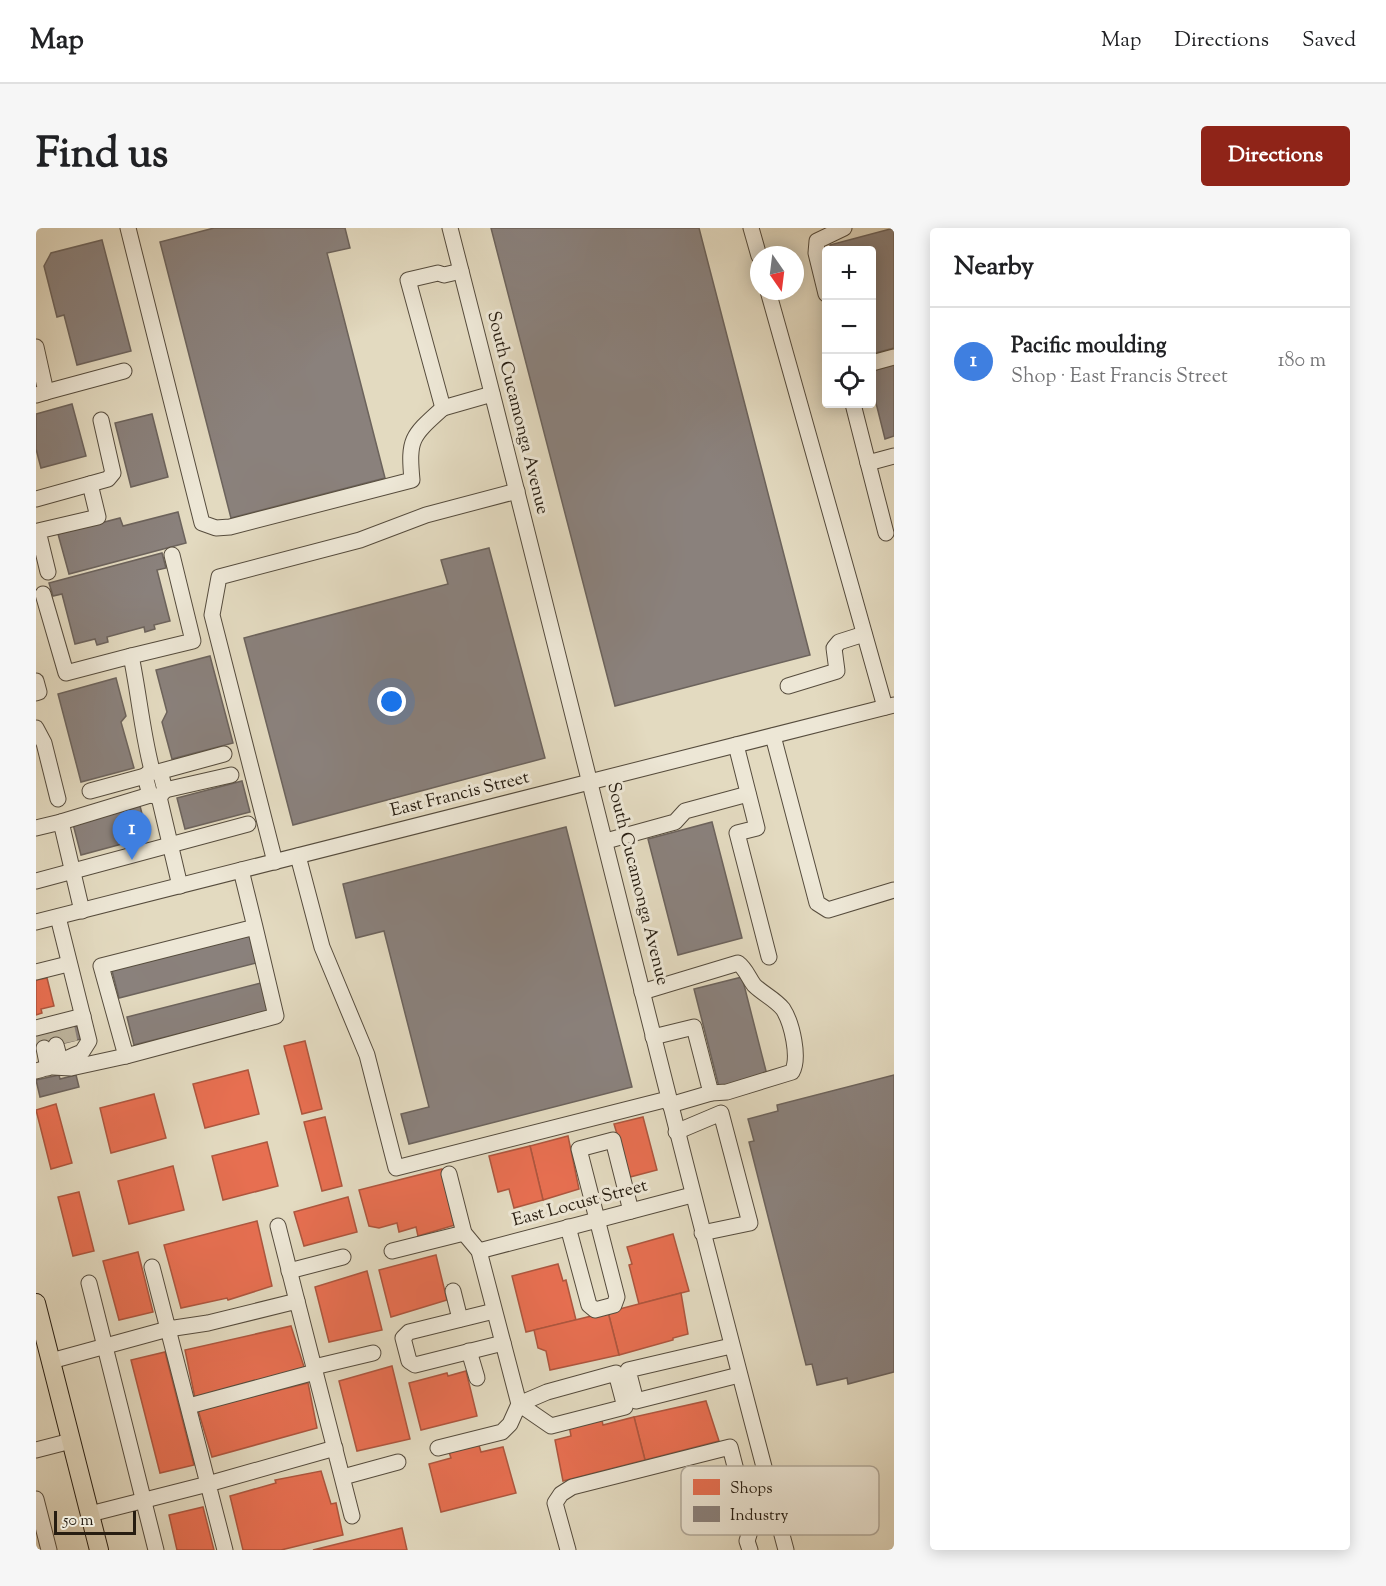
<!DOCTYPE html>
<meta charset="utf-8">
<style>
:root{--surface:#fff;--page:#f6f6f6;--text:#202124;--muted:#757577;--line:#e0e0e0;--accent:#8f2418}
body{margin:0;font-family:"Sorts Mill Goudy",serif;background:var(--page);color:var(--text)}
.controls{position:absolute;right:18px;top:18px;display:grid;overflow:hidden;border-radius:6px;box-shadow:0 3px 15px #0003}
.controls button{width:54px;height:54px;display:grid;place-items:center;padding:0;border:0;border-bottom:2px solid var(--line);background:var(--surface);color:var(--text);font:30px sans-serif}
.compass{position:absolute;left:714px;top:18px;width:54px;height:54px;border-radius:50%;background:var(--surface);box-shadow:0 3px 15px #0003;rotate:166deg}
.scale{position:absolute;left:18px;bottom:15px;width:82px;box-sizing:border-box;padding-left:6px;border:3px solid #271d11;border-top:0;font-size:16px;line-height:21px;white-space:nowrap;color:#271d11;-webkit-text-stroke:4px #ede7d6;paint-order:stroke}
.you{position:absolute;left:356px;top:474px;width:21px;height:21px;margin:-15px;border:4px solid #fff;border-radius:50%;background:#1a73e8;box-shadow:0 0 0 9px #1a73e833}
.badge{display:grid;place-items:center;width:39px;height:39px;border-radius:50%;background:var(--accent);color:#fff;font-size:20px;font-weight:700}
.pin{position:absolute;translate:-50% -50px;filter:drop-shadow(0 2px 3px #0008)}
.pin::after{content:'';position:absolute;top:32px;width:21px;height:18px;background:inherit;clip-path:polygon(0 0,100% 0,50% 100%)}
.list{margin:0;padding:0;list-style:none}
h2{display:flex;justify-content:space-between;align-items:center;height:78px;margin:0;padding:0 24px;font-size:26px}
h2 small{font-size:20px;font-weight:400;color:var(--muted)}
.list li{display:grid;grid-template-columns:39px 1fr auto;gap:18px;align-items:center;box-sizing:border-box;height:108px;padding:0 24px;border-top:2px solid var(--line)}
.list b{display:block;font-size:22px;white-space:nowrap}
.list p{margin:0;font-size:20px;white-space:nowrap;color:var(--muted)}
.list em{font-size:20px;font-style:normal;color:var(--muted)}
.icon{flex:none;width:33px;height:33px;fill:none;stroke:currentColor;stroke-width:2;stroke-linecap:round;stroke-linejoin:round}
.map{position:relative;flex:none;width:858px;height:1322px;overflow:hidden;border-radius:6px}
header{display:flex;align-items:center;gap:36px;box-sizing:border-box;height:84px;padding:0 30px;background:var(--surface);border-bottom:2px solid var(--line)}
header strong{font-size:28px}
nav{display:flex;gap:33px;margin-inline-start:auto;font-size:21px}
.intro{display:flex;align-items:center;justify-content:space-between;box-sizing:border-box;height:144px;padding:0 36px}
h1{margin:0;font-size:42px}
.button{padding:15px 27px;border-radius:6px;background:var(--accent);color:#fff;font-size:21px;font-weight:700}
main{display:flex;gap:36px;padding:0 36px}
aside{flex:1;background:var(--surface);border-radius:6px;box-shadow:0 3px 15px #0003}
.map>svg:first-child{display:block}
</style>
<header>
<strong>Map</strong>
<nav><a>Map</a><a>Directions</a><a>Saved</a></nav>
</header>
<div class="intro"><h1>Find us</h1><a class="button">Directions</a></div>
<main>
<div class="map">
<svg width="858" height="1322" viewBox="0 0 858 1322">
<rect width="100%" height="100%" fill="#e3dac0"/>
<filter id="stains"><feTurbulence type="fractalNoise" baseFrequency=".00333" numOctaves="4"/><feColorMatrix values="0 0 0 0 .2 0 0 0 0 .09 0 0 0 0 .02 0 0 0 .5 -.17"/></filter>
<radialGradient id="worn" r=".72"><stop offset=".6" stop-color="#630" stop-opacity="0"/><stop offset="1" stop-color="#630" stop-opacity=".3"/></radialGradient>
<g fill="#e76f51" stroke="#ad563e" stroke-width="1.5">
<polygon points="11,750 18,778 5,781 6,785 0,787 0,752"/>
<polygon points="269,813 286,881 266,886 248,818"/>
<polygon points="212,842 223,886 169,900 157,856"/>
<polygon points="118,866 130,910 75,925 64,880"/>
<polygon points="20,876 36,935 15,941 0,882"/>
<polygon points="289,889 306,958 286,963 268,894"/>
<polygon points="607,889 621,942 594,949 578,896"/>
<polygon points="532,908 543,961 507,972 494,918"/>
<polygon points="231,914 242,958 187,972 176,928"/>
<polygon points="494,918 507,972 478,980 473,961 462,964 453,928"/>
<polygon points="137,938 148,982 93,996 82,953"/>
<polygon points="406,941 419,997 382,1008 380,999 363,1004 361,995 343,1000 333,998 323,962"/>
<polygon points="43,964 58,1023 37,1028 22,969"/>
<polygon points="312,969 321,1004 268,1018 258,984"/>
<polygon points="221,993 236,1058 192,1072 191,1070 145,1080 128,1017"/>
<polygon points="637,1006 653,1063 603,1076 593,1037 596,1036 591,1019"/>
<polygon points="102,1024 117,1084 83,1092 67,1033"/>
<polygon points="400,1027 411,1072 355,1089 343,1042"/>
<polygon points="522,1036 527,1053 530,1052 540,1092 490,1104 476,1048"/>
<polygon points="331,1043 346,1102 293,1114 279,1059"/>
<polygon points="645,1065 652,1106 637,1110 637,1112 583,1127 572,1084"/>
<polygon points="572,1084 583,1127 514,1142 510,1123 502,1120 498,1102"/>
<polygon points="255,1098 269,1142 159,1170 149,1122"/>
<polygon points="129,1124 158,1237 124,1245 95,1132"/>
<polygon points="356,1138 374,1211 321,1223 303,1153"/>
<polygon points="430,1143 441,1188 385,1202 373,1155 411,1145 412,1148"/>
<polygon points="272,1155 281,1200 176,1229 162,1182"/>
<polygon points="670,1173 683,1213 609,1232 598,1189"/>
<polygon points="565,1188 567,1197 598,1189 609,1232 527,1253 519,1212 535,1208 533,1197"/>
<polygon points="442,1214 445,1224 467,1219 480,1265 405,1284 393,1236 415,1230 412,1221"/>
<polygon points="285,1243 295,1276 300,1275 307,1307 245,1322 207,1322 194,1268 240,1255 239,1252"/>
<polygon points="167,1279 178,1322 141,1322 133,1287"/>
<polygon points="366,1300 371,1322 277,1322"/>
</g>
<g fill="#8a817c" stroke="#6c635c" stroke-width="1.5">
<polygon points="178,0 309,0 314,20 291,25 349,250 195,290 124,14"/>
<polygon points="455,0 663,0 774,427 579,478"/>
<polygon points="858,0 858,120 836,126 836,22 796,22 794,17"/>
<polygon points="66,12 95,123 41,137 28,87 21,89 8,38 15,25"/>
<polygon points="858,137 858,208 849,211 836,159 836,143"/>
<polygon points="36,176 50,228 5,240 0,221 0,186"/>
<polygon points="116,186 132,249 95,259 79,195"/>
<polygon points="142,284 150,315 33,346 22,306 84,290 87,298"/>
<polygon points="453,320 509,530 257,597 208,410 412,356 405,332"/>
<polygon points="126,325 130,340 121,342 134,393 118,397 119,401 109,404 108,399 71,409 72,414 61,417 59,411 39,416 26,366 17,368 13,355"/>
<polygon points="174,428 197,515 136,531 126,494 131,484 120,442"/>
<polygon points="80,450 90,488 85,494 98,540 45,554 22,466"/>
<polygon points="206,553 214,584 149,601 141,570"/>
<polygon points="104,578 112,609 45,627 37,596"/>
<polygon points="676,594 706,710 642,727 612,611"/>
<polygon points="530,599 596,859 373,916 365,886 393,879 348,703 320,710 307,656"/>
<polygon points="216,703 224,734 83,770 75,739"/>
<polygon points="706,749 731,847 683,859 658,761"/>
<polygon points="229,754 236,782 98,817 91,789"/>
<polygon points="41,798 45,811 0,822 0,808"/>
<polygon points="23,847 24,851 40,847 43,859 4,869 0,852"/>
<polygon points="858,847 858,1144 812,1156 811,1150 781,1157 776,1136 770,1137 713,914 718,913 712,891 742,883 741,877"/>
</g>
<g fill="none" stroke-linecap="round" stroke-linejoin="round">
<g stroke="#bdb49d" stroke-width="15" stroke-dasharray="15 8" stroke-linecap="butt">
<polyline points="31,800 34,814"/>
<polyline points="17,804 20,817"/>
<polyline points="4,807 8,820"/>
</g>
<defs>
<g id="minor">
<path d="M92 0 166 295 180 300 194 299 376 252C372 210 376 208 407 180"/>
<path d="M414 0C527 440 633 883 750 1322"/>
<polyline points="715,0 723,28"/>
<polyline points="425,43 408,47 402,45 372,52 407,180 456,166"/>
<polyline points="732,63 849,479"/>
<polyline points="790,66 780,25 781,13 808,0"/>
<polyline points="0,119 10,164 0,167"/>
<polyline points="836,135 858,129"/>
<polyline points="10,164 88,143"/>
<polyline points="817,176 832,235 858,228"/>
<polyline points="832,235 850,305"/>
<polyline points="0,271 72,251 77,245 65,192"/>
<polyline points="12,344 2,303 62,289 54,256"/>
<path d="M7 366 30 445 95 428C103 466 106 504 116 542"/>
<polyline points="95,428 157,413 136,327"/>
<polyline points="0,453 3,464 0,465"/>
<polyline points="752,458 801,443 798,420 803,414 828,406"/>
<polyline points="0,500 8,515 22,571"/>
<polyline points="737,508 781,675 792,682 858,662"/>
<polyline points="700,517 721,600 701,605 733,729"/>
<polygon points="116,542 125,547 129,562 123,569 114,567 109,548"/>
<polyline points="122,544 188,526"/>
<polyline points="129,562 195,547"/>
<polyline points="54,563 109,548"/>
<polyline points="123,569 144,658"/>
<polyline points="25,594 114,567"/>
<polyline points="0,600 25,594 46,683"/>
<polyline points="570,613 639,594 649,583 712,566"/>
<polyline points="262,628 286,719 331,827 360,940 632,871"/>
<polyline points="239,634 176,387 183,349 324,312 390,287 481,263"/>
<polyline points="205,642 219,699 240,788 90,828 65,738 219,699"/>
<polyline points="0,653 212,596"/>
<polyline points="0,694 858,477"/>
<polyline points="0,744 32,736"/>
<path d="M606 764 702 735C710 741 712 749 718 757 727 766 739 771 747 781 756 795 764 830 756 844L691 864 675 865"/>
<polyline points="0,800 47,788"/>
<polyline points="617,809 658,799 675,865 634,877"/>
<polyline points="20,817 24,832"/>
<polyline points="8,820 12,840"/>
<polyline points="17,839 35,840 90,828"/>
<path d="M0 843C17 839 30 830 46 824L53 813 22 689"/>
<polyline points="640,904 685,885 714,995 666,1005"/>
<polyline points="413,946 428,1005 443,1023 483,1176"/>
<polyline points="242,998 261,1073"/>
<polyline points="532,999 553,1077 559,1082 578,1077 581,1069 543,921 577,912 595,983"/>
<polyline points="356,1023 428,1005"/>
<polyline points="443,1023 656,967"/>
<polyline points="116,1039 132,1101 172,1095 261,1073 316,1288"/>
<polyline points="253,1043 307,1029"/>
<polyline points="53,1055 120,1322"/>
<polyline points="417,1063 424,1091"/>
<polyline points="458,1083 373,1104 367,1110 373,1133 379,1137 467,1115"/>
<polyline points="695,1118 592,1142 600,1173 703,1147"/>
<polyline points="433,1123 441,1150"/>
<polyline points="15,1133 132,1101 172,1256 54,1286"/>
<polyline points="278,1139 337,1125"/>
<polyline points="153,1178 279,1144"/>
<polyline points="402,1220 466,1204 474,1196 483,1176 511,1164 580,1145 589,1179 515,1198 483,1176"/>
<polyline points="0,1222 35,1213"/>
<polyline points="307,1249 362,1234"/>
<polyline points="0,1271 13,1322"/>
<polyline points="189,1322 172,1256 299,1220"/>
<polyline points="532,1322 519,1275 525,1266 536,1259 694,1219 715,1300 711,1313 714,1322"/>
</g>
<polyline id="major" points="0,1075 63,1322"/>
</defs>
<use href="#minor" stroke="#564c3d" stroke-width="17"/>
<use href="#major" stroke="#271d11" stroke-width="20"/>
<use href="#minor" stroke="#ede7d6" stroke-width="15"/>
<use href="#major" stroke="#e3dac0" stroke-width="18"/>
</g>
<g text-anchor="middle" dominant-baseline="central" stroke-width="6" stroke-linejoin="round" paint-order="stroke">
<g font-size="18" fill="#271d11" stroke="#ede7d6">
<text transform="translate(481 185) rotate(76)">South Cucamonga Avenue</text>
<text transform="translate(424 567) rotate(-14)">East Francis Street</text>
<text transform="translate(601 656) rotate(76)">South Cucamonga Avenue</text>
<text transform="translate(544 976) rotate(-15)">East Locust Street</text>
</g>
</g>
<rect x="645" y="1238" width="198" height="69" rx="9" fill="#ede7d6" stroke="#b2aa9b" stroke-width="1.5"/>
<rect x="657" y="1251" width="27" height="16" fill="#e76f51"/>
<rect x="657" y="1278" width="27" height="16" fill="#8a817c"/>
<g font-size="16" fill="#271d11">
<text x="694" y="1265">Shops</text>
<text x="694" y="1292">Industry</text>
</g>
<rect width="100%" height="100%" filter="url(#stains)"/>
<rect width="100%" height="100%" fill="url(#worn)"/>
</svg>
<div class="controls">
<button>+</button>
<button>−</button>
<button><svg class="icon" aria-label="locate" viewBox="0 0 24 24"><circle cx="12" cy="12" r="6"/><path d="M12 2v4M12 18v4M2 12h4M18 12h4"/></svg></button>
</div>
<svg class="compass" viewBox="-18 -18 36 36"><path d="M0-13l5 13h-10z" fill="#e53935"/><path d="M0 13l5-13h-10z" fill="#757577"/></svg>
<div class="scale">50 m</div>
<div class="you"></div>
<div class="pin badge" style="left:96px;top:632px;background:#3f7fe0">1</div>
</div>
<aside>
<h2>Nearby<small></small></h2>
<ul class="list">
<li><span class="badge" style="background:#3f7fe0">1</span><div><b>Pacific moulding</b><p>Shop · East Francis Street</p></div><em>180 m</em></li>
</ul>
</aside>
</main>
